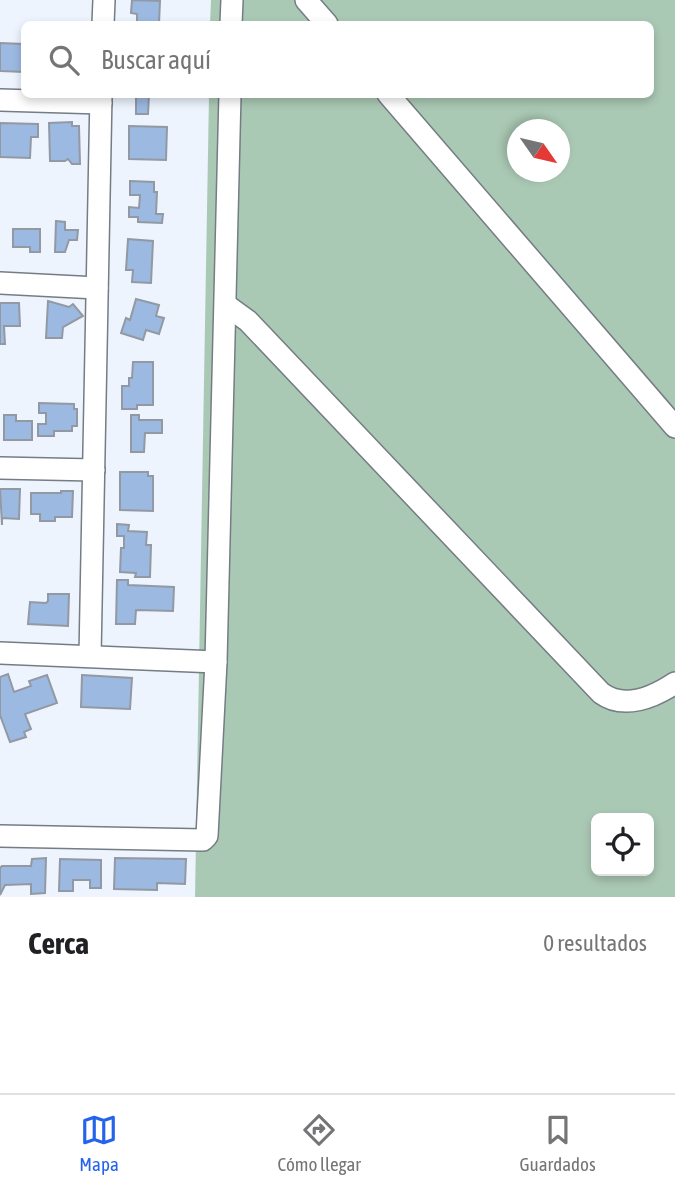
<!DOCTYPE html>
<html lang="es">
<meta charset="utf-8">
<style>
:root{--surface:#fff;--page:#f6f6f6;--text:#202124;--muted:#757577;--line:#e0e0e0;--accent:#2563eb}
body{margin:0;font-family:"Asap Condensed",sans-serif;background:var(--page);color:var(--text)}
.controls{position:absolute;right:21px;bottom:21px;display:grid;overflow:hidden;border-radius:10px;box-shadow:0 4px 10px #0003}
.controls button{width:63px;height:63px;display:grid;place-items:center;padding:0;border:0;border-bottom:2px solid var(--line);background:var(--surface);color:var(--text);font:35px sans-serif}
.compass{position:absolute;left:507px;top:119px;width:63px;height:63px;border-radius:50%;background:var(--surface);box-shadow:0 4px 10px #0003;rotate:124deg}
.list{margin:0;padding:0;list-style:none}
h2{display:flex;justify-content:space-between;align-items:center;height:91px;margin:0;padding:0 28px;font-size:30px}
h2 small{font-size:23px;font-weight:400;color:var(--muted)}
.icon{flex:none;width:38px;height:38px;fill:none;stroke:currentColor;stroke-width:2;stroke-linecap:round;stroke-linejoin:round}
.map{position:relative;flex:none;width:675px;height:897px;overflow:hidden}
.search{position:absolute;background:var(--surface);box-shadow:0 4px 10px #0003;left:21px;right:21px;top:21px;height:77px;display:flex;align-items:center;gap:18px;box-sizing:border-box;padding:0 24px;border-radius:10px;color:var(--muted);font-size:26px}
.sheet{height:196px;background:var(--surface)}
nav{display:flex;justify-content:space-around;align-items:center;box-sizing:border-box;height:98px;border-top:2px solid var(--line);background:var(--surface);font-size:19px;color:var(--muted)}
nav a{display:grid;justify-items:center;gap:4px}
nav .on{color:var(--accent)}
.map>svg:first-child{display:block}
</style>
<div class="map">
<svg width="675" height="897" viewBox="0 0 675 897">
<rect width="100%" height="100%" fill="#edf4fe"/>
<path fill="#aac9b4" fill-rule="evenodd" d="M211 0H675V897H195L209 95 650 94V24H210ZM518 130H560V172H518ZM596 818H649V871H596Z"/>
<g fill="#9cb9e1" stroke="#9299a2" stroke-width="2">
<polygon points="132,0 160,1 159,24 137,24 137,14 131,13"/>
<polygon points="0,43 24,44 24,72 0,71"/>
<polygon points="136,94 149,94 148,114 136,114"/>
<polygon points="72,122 72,126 79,126 80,164 72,164 68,159 65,161 50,161 49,123"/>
<polygon points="0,123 38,124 38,137 31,137 30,158 0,157"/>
<polygon points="129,126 167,127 166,160 129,159"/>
<polygon points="130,181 154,182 154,192 157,192 156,214 163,214 162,223 138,222 138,217 129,217 129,207 139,208 140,195 130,195"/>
<polygon points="56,221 65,222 65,230 78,230 77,240 69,240 65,252 55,252"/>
<polygon points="13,229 40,229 40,252 30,252 30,247 13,247"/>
<polygon points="128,239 153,241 151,283 132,282 133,270 126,270"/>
<polygon points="136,299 159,305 156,316 164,318 159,334 146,330 143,340 121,333 126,318 130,320"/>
<polygon points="48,301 69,307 73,304 83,316 63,327 62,338 46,338"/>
<polygon points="0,303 19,303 20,326 4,326 5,344 0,344"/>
<polygon points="133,362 153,362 153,405 137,405 137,409 122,409 122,386 129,386 129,378 132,378"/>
<polygon points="39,403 74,404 74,409 77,409 77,426 72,426 72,431 54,431 54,436 38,436 38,424 46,424 46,413 39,413"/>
<polygon points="4,415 16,415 16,421 32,421 32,440 4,440"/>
<polygon points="131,415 139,415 139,420 162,420 162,433 145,433 144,452 131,452"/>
<polygon points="120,472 148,472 148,476 153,476 153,511 120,510"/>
<polygon points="0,489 20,489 19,519 2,518 2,525"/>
<polygon points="61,491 73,491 72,517 55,517 55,521 40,521 40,514 31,514 31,493 61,493"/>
<polygon points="117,524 129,525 128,531 147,532 146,545 151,545 150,577 135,577 136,573 120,572 121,548 124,548 124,536 117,536"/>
<polygon points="117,580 128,580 128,585 174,587 173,611 136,610 135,624 116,624"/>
<polygon points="48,594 69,594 68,626 28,624 30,602 46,603 48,601"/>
<polygon points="8,674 14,692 31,686 29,681 47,675 57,703 25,714 31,729 24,732 26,737 10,742 0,715 0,677"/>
<polygon points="82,675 132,678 130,709 81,707"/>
<polygon points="46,858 45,893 31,894 31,884 5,885 0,895 0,868 2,866 31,866 32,859"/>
<polygon points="115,858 186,859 185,884 157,883 157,890 114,889"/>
<polygon points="60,859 101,860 101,888 90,888 90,880 73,880 73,891 59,891"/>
</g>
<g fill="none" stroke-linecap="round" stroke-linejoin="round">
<defs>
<g id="minor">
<polyline points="306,0 327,24"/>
<polyline points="103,24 104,0"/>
<polyline points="231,24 232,0"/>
<polyline points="388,94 675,427"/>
<polyline points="0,100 101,103"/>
<polyline points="0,283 97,288"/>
<path d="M226 305 248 321 601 693C624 710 654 697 675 683"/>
<polyline points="0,468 94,470"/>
<polyline points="0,653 216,662"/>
<polyline points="90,656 101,94"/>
<polyline points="0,836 203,840 207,836 216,662 230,94"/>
</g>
</defs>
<use href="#minor" stroke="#757c84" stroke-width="24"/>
<use href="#minor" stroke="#fff" stroke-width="21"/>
</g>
</svg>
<div class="controls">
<button><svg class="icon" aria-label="locate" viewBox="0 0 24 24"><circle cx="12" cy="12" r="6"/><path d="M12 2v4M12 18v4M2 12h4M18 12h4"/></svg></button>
</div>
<svg class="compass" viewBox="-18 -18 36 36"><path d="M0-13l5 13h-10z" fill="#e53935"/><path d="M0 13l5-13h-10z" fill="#757577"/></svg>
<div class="search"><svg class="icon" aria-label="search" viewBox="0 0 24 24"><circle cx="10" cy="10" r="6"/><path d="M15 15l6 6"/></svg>Buscar aquí</div>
</div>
<section class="sheet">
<h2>Cerca<small>0 resultados</small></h2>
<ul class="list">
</ul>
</section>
<nav>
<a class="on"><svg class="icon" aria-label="map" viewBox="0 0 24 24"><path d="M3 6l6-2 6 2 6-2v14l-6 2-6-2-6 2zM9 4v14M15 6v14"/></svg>Mapa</a>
<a><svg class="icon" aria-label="directions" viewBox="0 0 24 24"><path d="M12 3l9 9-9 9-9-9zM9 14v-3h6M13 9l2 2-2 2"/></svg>Cómo llegar</a>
<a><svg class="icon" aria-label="saved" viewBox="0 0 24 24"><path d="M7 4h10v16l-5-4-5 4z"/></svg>Guardados</a>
</nav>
